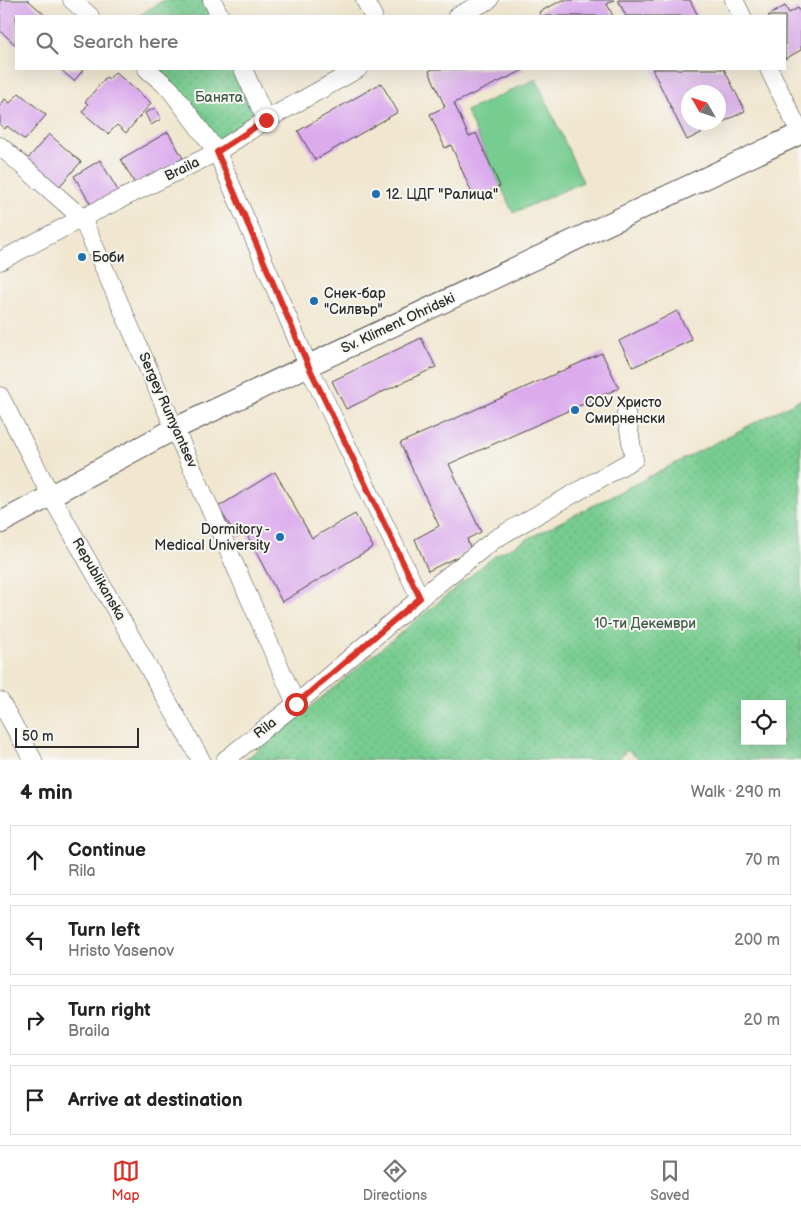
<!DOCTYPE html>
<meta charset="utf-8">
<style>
:root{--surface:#fff;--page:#f2f2f2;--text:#222;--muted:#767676;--line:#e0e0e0;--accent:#d93025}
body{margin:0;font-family:"Balsamiq Sans",sans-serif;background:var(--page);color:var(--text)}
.controls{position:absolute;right:15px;bottom:15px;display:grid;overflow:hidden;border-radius:0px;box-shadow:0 5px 20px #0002}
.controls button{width:45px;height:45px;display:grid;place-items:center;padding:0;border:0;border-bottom:1px solid var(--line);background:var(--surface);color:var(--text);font:25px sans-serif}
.compass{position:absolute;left:681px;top:85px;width:45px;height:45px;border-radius:50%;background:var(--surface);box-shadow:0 5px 20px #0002;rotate:309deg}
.scale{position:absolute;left:15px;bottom:12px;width:124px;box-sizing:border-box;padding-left:5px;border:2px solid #2b2b2b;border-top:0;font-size:14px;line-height:18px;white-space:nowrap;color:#2b2b2b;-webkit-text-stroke:4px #f6f6f2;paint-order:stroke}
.stop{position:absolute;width:15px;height:15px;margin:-11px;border:4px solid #d93025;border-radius:50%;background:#fff}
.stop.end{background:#d93025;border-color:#fff;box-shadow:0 1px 5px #0008}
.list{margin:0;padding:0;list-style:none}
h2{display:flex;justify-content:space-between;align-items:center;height:65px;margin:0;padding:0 20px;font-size:21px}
h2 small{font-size:16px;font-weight:400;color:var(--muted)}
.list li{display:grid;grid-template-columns:32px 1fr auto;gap:15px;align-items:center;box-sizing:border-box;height:70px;margin:0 10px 10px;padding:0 10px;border:1px solid var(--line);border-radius:0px}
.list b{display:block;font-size:19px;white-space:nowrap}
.list p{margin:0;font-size:16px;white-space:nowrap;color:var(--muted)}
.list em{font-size:16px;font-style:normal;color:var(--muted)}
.icon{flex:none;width:28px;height:28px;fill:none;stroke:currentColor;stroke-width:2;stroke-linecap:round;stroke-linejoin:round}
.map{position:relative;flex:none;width:801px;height:760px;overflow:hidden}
.search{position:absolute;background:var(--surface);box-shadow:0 5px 20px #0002;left:15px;right:15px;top:15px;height:55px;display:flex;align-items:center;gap:12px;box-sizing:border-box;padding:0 18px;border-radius:0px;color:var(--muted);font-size:19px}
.sheet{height:385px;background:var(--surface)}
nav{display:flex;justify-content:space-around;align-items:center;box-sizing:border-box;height:70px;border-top:1px solid var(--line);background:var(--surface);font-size:14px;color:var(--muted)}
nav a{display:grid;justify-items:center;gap:2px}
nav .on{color:var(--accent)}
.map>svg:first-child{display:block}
</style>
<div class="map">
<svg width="801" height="760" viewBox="0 0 801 760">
<defs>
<pattern id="park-dots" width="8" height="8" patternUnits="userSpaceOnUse" patternTransform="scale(1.25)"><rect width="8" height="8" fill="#77cc90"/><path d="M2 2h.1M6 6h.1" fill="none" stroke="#67af7c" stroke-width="1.8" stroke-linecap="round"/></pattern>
</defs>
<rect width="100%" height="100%" fill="#f6f6f2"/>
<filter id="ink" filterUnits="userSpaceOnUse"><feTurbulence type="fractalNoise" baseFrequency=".02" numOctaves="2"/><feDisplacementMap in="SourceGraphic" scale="10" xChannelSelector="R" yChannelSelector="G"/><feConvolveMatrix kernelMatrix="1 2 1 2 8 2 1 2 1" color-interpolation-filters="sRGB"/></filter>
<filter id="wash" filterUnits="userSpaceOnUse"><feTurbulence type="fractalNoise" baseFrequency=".0096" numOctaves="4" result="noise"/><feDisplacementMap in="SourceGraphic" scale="20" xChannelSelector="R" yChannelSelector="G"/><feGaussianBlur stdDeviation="1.12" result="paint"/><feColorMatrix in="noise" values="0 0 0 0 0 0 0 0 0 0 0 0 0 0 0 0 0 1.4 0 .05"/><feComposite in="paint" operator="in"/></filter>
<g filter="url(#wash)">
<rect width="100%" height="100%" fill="#f1e7d0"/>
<polygon fill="#77cc90" stroke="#517c5e" points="536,79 583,182 513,213 466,111"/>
<g fill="url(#park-dots)" stroke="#517c5e" fill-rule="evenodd">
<polygon points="164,0 204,0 212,16 138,16"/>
<polygon points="159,69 236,69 260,119 219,144"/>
<path d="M801 399V760H641L627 750 618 760H245L496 555ZM745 704H782V741H745Z"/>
</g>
<g id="blocks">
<g fill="#dbabed" fill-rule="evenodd">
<polygon points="0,0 28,0 46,16 16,16 16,45 0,31"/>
<polygon points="563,0 614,0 607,4 613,16 541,16 539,12"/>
<polygon points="618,0 690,0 698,16 626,16"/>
<polygon points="785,6 789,13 798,8 801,14 801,50 785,59 785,16 768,16"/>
<polygon points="60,69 84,69 74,81"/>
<polygon points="433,69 526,69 454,103 469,137 476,133 500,186 474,198 451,145 445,148 430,114 445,107 429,71"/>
<path d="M652 69H724L745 111 687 140ZM688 92H718V122H688Z"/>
<polygon points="115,72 151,103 126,133 117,125 108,134 82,112 88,104 85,102 106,77 109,79"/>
<polygon points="381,83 398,112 315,160 298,131"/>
<polygon points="19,93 46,115 25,140 7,126 5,129 0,125 0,106 5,99 10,103"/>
<polygon points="155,108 161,119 151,125 145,113"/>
<polygon points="168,132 183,158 136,186 121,159"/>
<polygon points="49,134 81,162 57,189 25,162"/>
<polygon points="100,160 120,194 94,210 74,176"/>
<polygon points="677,311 692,340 633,367 619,341"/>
<polygon points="421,338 436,367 346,409 332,381"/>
<polygon points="602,353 619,388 449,464 481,532 467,539 471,550 428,571 415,539 439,526 400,443"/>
<polygon points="275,472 312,538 355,514 373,547 282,602 246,533 237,537 218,507"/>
</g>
</g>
</g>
<g filter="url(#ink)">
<use href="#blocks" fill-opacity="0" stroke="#494744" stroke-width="1"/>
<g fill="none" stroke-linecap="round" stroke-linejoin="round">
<defs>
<g id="minor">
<polyline points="72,0 90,16"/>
<polyline points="212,0 220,16"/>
<polyline points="365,0 373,16"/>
<polyline points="734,0 742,16"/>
<polyline points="457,16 489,0"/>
<polyline points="147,69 170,89 217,152 308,365 420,598"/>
<polyline points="243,69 266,120"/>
<polyline points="769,69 801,135"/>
<polyline points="0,146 82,218 296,704"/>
<polyline points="0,261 82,218 217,152 266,120 358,69"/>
<polyline points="0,396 51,496 201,760"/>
<polyline points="0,701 33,760"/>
<polyline points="225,760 296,704 420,598 495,539 634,459 626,413"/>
</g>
<polyline id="tertiary" points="0,523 176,428 801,133"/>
</defs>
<use href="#minor" stroke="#494744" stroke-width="19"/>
<use href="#tertiary" stroke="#494744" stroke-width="23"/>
<use href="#minor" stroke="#fff" stroke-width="18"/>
<use href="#tertiary" stroke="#fff" stroke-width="21"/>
</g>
</g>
<g fill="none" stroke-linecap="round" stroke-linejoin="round" filter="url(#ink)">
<polyline stroke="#d93025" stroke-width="6" points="266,120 217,152 308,365 420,598 296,704"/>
</g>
<g fill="#1f6fb2" stroke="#f6f6f2" stroke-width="2">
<circle cx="376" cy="194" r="5"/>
<circle cx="82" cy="257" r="5"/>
<circle cx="314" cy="301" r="5"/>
<circle cx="575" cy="410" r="5"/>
<circle cx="280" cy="537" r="5"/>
</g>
<g text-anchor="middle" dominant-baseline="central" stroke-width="4" stroke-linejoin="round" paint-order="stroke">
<g font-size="14" fill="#425b49" stroke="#f6f6f2">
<text x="219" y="97">Банята</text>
<text x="645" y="623">10-ти Декември</text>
</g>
<g font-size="14" fill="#2b2b2b" stroke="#f6f6f2">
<text transform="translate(182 169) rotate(-26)">Braila</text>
<text transform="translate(398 323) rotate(-25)">Sv. Kliment Ohridski</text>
<text transform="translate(168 410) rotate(66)">Sergey Rumyantsev</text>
<text transform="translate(99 579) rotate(60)">Republikanska</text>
<text transform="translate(265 728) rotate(-38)">Rila</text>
</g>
<g font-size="14" fill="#2b2b2b" stroke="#f6f6f2" text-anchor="start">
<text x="386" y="194">12. ЦДГ "Ралица"</text>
<text x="92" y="257">Боби</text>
<text x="324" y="293">Снек-бар<tspan x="324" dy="16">"Силвър"</tspan></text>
<text x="585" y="402">СОУ Христо<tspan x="585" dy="16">Смирненски</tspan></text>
<text x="270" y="529" text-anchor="end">Dormitory -<tspan x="270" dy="16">Medical University</tspan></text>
</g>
</g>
</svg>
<div class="controls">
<button><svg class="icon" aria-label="locate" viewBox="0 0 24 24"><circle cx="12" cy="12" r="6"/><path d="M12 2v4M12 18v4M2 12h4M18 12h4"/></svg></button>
</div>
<svg class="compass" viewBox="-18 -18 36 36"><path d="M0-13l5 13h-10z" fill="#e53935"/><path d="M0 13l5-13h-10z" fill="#767676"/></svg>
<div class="scale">50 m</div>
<div class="stop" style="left:296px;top:704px"></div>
<div class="stop end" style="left:266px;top:120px"></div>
<div class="search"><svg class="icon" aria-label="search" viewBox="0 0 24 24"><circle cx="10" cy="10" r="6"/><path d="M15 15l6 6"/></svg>Search here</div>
</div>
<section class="sheet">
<h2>4 min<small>Walk · 290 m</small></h2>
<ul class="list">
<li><svg class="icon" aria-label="ahead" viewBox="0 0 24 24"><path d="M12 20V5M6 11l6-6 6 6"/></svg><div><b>Continue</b><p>Rila</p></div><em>70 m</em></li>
<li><svg class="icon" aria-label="left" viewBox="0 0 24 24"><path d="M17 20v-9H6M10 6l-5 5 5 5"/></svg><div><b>Turn left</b><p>Hristo Yasenov</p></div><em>200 m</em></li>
<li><svg class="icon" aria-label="right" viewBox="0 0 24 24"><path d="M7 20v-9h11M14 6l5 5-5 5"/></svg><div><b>Turn right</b><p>Braila</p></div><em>20 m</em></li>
<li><svg class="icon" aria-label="arrive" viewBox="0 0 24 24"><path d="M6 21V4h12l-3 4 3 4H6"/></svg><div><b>Arrive at destination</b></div></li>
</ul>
</section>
<nav>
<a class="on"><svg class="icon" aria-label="map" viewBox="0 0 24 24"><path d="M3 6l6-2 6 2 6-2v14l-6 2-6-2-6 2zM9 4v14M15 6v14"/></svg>Map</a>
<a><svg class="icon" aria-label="directions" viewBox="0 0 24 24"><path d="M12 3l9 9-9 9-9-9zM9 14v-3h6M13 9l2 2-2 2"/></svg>Directions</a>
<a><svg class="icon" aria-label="saved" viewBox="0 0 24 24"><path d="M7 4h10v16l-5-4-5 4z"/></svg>Saved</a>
</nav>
